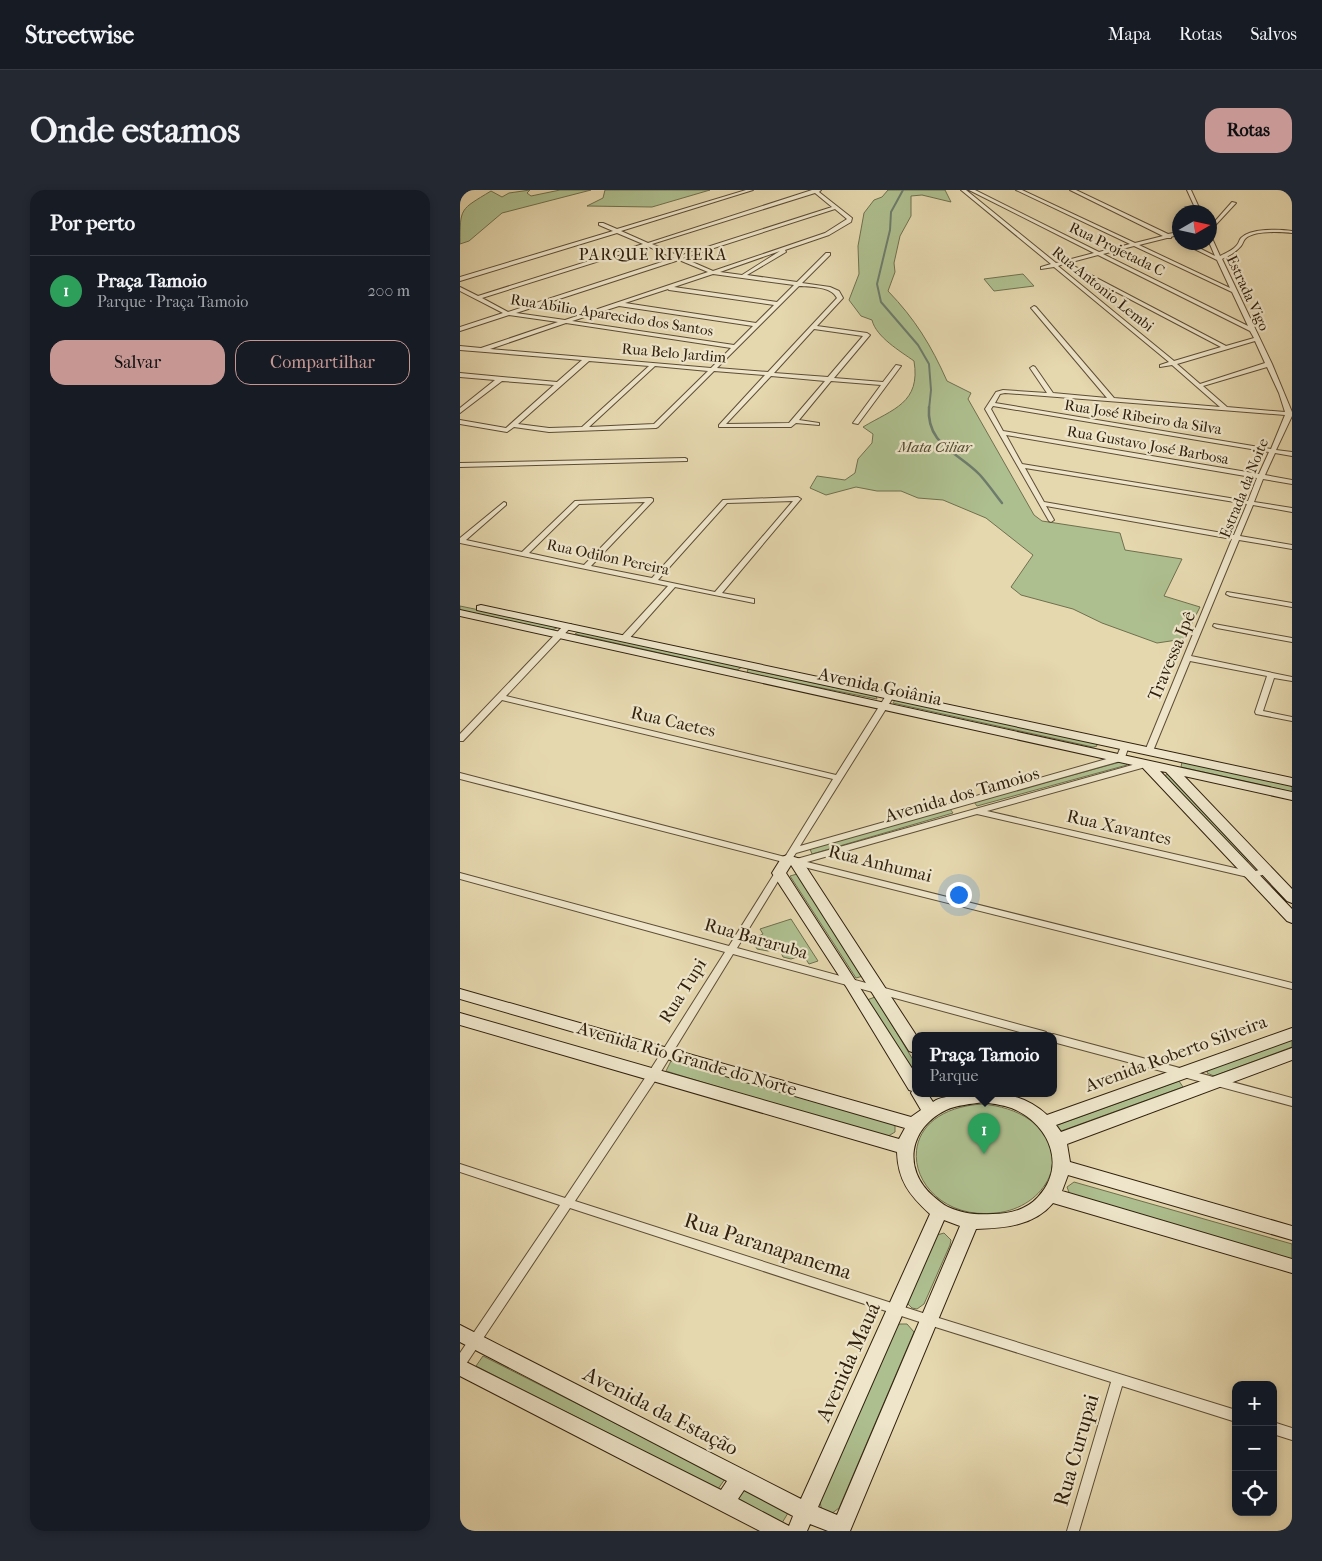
<!DOCTYPE html>
<html lang="pt">
<meta charset="utf-8">
<style>
:root{--surface:#171b24;--page:#242831;--text:#f1f3f6;--muted:#9ea1a6;--line:#363941;--accent:#c59692}
body{margin:0;font-family:"IM FELL French Canon",serif;background:var(--page);color:var(--text)}
.controls{position:absolute;right:15px;bottom:15px;display:grid;overflow:hidden;border-radius:10px;box-shadow:0 2px 8px #0003}
.controls button{width:45px;height:45px;display:grid;place-items:center;padding:0;border:0;border-bottom:1px solid var(--line);background:var(--surface);color:var(--text);font:25px sans-serif}
.compass{position:absolute;left:712px;top:15px;width:45px;height:45px;border-radius:50%;background:var(--surface);box-shadow:0 2px 8px #0003;rotate:81deg}
.you{position:absolute;left:498px;top:704px;width:18px;height:18px;margin:-12px;border:4px solid #fff;border-radius:50%;background:#1a73e8;box-shadow:0 0 0 8px #1a73e833}
.badge{display:grid;place-items:center;width:32px;height:32px;border-radius:50%;background:var(--accent);color:#fff;font-size:16px;font-weight:700}
.pin{position:absolute;translate:-50% -41px;filter:drop-shadow(0 1px 2px #0008)}
.pin::after{content:'';position:absolute;top:26px;width:18px;height:15px;background:inherit;clip-path:polygon(0 0,100% 0,50% 100%)}
.popup{position:absolute;left:452px;top:842px;width:145px;height:65px;box-sizing:border-box;display:grid;place-content:center;border-radius:10px;background:var(--surface);filter:drop-shadow(0 1px 4px #0005);font-size:16px;white-space:nowrap;color:var(--muted)}
.popup b{font-size:19px;color:var(--text)}
.popup::after{content:'';position:absolute;left:50%;top:100%;margin-left:-10px;border:10px solid transparent;border-top-color:var(--surface)}
.list{margin:0;padding:0;list-style:none}
h2{display:flex;justify-content:space-between;align-items:center;height:65px;margin:0;padding:0 20px;font-size:21px}
h2 small{font-size:16px;font-weight:400;color:var(--muted)}
.list li{display:grid;grid-template-columns:32px 1fr auto;gap:15px;align-items:center;box-sizing:border-box;height:70px;padding:0 20px;border-top:1px solid var(--line)}
.list b{display:block;font-size:19px;white-space:nowrap}
.list p{margin:0;font-size:16px;white-space:nowrap;color:var(--muted)}
.list em{font-size:16px;font-style:normal;color:var(--muted)}
.actions{display:flex;gap:10px;padding:15px 20px}
.actions a{flex:1;padding:11px 0;border:1px solid var(--accent);border-radius:15px;text-align:center;font-size:18px;color:var(--accent)}
.actions .main{background:var(--accent);color:#111}
.icon{flex:none;width:28px;height:28px;fill:none;stroke:currentColor;stroke-width:2;stroke-linecap:round;stroke-linejoin:round}
.map{position:relative;flex:none;width:832px;height:1341px;overflow:hidden;border-radius:15px}
header{display:flex;align-items:center;gap:30px;box-sizing:border-box;height:70px;padding:0 25px;background:var(--surface);border-bottom:1px solid var(--line)}
header strong{font-size:24px}
nav{display:flex;gap:28px;margin-inline-start:auto;font-size:18px}
.intro{display:flex;align-items:center;justify-content:space-between;box-sizing:border-box;height:120px;padding:0 30px}
h1{margin:0;font-size:35px}
.button{padding:12px 22px;border-radius:15px;background:var(--accent);color:#111;font-size:18px;font-weight:700}
main{display:flex;gap:30px;padding:0 30px}
aside{flex:1;background:var(--surface);border-radius:15px;box-shadow:0 2px 8px #0003}
.map>svg:first-child{display:block}
</style>
<header>
<strong>Streetwise</strong>
<nav><a>Mapa</a><a>Rotas</a><a>Salvos</a></nav>
</header>
<div class="intro"><h1>Onde estamos</h1><a class="button">Rotas</a></div>
<main>
<aside>
<h2>Por perto<small></small></h2>
<ul class="list">
<li><span class="badge" style="background:#2e9e5b">1</span><div><b>Praça Tamoio</b><p>Parque · Praça Tamoio</p></div><em>200 m</em></li>
</ul>
<div class="actions"><a class="main">Salvar</a><a>Compartilhar</a></div>
</aside>
<div class="map">
<svg width="832" height="1341" viewBox="0 0 832 1341">
<rect width="100%" height="100%" fill="#e5d7ae"/>
<filter id="stains"><feTurbulence type="fractalNoise" baseFrequency=".004" numOctaves="4"/><feColorMatrix values="0 0 0 0 .2 0 0 0 0 .09 0 0 0 0 .02 0 0 0 .5 -.17"/></filter>
<radialGradient id="worn" r=".72"><stop offset=".6" stop-color="#630" stop-opacity="0"/><stop offset="1" stop-color="#630" stop-opacity=".3"/></radialGradient>
<g fill="#aebf8f" stroke="#6f704e">
<path d="M70 0 67 3 71 6 100 0H131L42 23 9 51 0 54C0 17 0 20 31 1L42 7 49 3Z"/>
<polygon points="145,0 250,0 192,17 127,16 143,8"/>
<path d="M428 0H485L491 12 462 5 451 6V26L440 46 434 73 435 82 428 101C455 129 471 155 487 191L511 203 508 209 574 325 582 331 660 343 665 360 722 369 704 406 740 417 724 449 697 453 642 433 613 419 561 405 551 397 573 365 526 328 483 310 458 308 441 301H417L396 297 366 305 350 298 357 286 385 290 395 283 398 269 412 253 413 244 403 237C433 219 461 213 454 171 440 161 416 147 412 130L401 126 389 110 399 84 398 56 404 23 414 10 422 7Z"/>
<polygon points="563,84 574,96 534,101 524,89"/>
<polygon points="0,416 96,436 97,438 92,440 0,420"/>
<polygon points="120,441 282,477 277,480 115,444"/>
<polygon points="288,479 416,506 417,509 287,483"/>
<polygon points="435,510 636,553 637,556 633,557 433,513"/>
<polygon points="664,571 667,575 517,616 514,612"/>
<polygon points="722,572 832,596 832,602 721,577"/>
<polygon points="709,584 792,669 786,672 703,586"/>
<polygon points="490,619 493,623 352,664 350,659"/>
<polygon points="337,684 403,786 396,788 330,686"/>
<polygon points="331,729 358,771 349,774 343,765 331,769 323,767 319,758 308,761 297,759 295,755 300,753 297,747 303,744 300,739"/>
<polygon points="415,807 455,873 455,887 407,810"/>
<polygon points="832,849 832,857 754,886 747,883 748,880"/>
<polygon points="220,870 430,932 435,936 435,942 425,948 206,881 211,871"/>
<polygon points="719,891 723,897 601,941 597,935"/>
<path d="M523 914C540 916 556 920 570 930 616 964 586 1018 536 1023 448 1033 418 920 523 914Z"/>
<polygon points="614,992 832,1054 832,1072 610,1005 607,997"/>
<polygon points="484,1043 491,1050 490,1055 464,1114 457,1119 452,1118 448,1114 448,1110 477,1045"/>
<polygon points="440,1134 447,1134 454,1142 379,1318 371,1324 362,1321 360,1312 437,1135"/>
<polygon points="23,1166 265,1289 258,1299 16,1176"/>
<polygon points="284,1300 328,1323 322,1333 277,1310"/>
</g>
<g fill="none" stroke-linecap="round" stroke-linejoin="round">
<polyline stroke="#6d7c6d" stroke-width="2" points="443,0 431,22 430,40 417,94 421,112 458,155 469,174 471,200 469,219"/>
<path stroke="#6d7c6d" stroke-width="2.5" d="M469 217C466 255 498 262 520 285 528 294 535 304 542 313"/>
<defs>
<g id="street">
<path d="M286 0H293L161 41 188 53 352 0H361L359 2 392 28 391 32 369 45 325 60 326 62 287 85 337 92 366 63H370V65L342 93 370 97 379 101 383 108 357 136 407 143 410 145 374 188 423 192 436 175 441 176 398 234 393 233 421 195 371 191 339 230 359 233V235L336 233 331 237H259V235L305 185 254 181 198 237 196 238 89 242 54 237 47 242 0 234V230L46 238 94 195 42 191 0 223V218L35 190 0 187V183L97 192 122 170 0 160V156L21 158 98 132 49 125 0 141V137L43 123 0 101V97L18 106 183 54 157 43 0 91V87L153 41 139 35V33H143L157 39ZM355 3 372 17 219 66 192 54ZM375 19 387 29 365 43 253 81 223 68ZM187 56 214 68 48 122 22 108ZM320 61 282 85 260 82ZM219 70 248 82 105 130 56 123ZM253 84 334 95 317 112 214 97ZM339 96C351 97 371 96 377 108L308 182 257 178ZM208 99 209 100 314 115 296 133 165 113ZM159 116 293 136 274 155 112 131ZM106 133 271 158 251 178 30 159ZM354 139 403 146 368 187 314 183ZM129 171 189 176 122 237 89 238 58 234ZM195 176 248 181 194 234 129 237ZM311 186 365 191 329 233 266 234Z"/>
<path d="M501 0H506L596 73 634 63 509 0H515L639 62 670 54 556 0H562L675 53 703 46 610 0H616L708 44 719 42V44L711 47V48H707L679 55 770 98 757 70 720 52H727L755 66 749 52V46H751L760 66C766 63 773 60 777 55 779 53 779 50 781 48 790 38 820 39 832 41V43C821 42 794 40 785 49 783 51 783 54 781 56 776 62 769 66 762 69L812 174 832 222V226L816 260 832 262V266L815 263 805 285 832 290V294L803 289 794 312 832 318V322L793 315 780 346 832 355V359L779 350 731 466 832 487V491L814 488 803 521 832 527V531L796 524 795 522 807 486 730 471 693 561 689 563 685 561 772 349 586 316 594 330 591 332 589 331 525 219 536 202 543 200 587 203 570 178 573 176 575 177 593 203 647 208 572 119 571 118 574 116 576 117 654 208 760 217 712 175 700 177V175L709 172 594 77 581 79V77L591 74ZM674 56 772 102 788 136 643 64ZM638 65 790 141 794 148 766 156 608 73ZM603 74 761 157 714 171 598 76ZM795 151 805 173 740 194 717 174ZM807 177 819 203 825 222 767 217 743 196ZM545 203 825 225 811 259 535 213 540 204ZM533 216 809 262 799 284 543 241 531 219ZM546 245 797 288 788 311 562 274ZM565 278 787 314 774 345 584 312Z"/>
<polygon points="727,0 731,0 741,22 737,22"/>
<polygon points="772,12 776,13 749,42 749,38"/>
<polygon points="225,268 227,269 227,271 0,277 0,273"/>
<path d="M338 307 341 309 340 310 262 403 294 409V413L215 397 168 450H165L161 448 162 446 208 396 0 353V348L44 312 46 313V315L6 350 62 362 115 311 191 308 193 309V311L131 376 192 388 263 310ZM333 311 255 402 198 390 267 313ZM185 312 124 375 69 363 119 314Z"/>
<polygon points="767,402 832,413 832,417 770,406 766,404"/>
<polygon points="105,434 111,434 112,436 46,506 376,585 427,504 433,504 434,506 340,656 657,566 662,554 668,554 669,556 664,570 336,663 330,672 327,673 0,589 0,583 325,667 373,589 42,510 3,551 0,551 0,544"/>
<polygon points="754,434 832,448 832,452 757,438 753,436"/>
<polygon points="683,572 689,572 690,574 689,576 527,621 792,682 806,678 809,679 810,681 809,683 792,688 517,624 347,672 832,793 832,799 336,675 332,672 333,670"/>
<polygon points="319,680 323,683 277,758 583,841 586,842 588,845 571,845 273,764 197,888 115,1011 469,1125 776,1220 776,1232 662,1196 619,1341 607,1341 651,1192 469,1135 110,1018 4,1177 0,1178 0,1163 100,1015 0,982 0,974 105,1008 189,882 265,762 0,689 0,683 269,756 316,681"/>
<polygon points="593,844 832,908 832,916 593,852 593,845 590,845"/>
<polygon points="813,1232 832,1238 832,1250 813,1244"/>
</g>
<g id="secondary">
<polygon points="21,415 832,588 832,596 17,420 17,416"/>
<polygon points="0,420 832,602 832,610 724,586 832,699 832,713 827,711 706,582 700,581 832,719 832,733 827,731 682,577 0,426"/>
<path d="M327 665 341 669 456 845 455 863 449 861 331 675 326 683 455 883V903H467L473 912C480 907 488 907 496 905 528 899 562 902 587 925L832 838V850L596 935 601 942 832 858V870L607 954 610 972 832 1036V1050L608 985 602 1001 832 1069V1083L593 1013C574 1036 544 1038 516 1039L390 1341H368L350 1334 347 1341H300L0 1186V1169L261 1300 267 1291 0 1152V1135L341 1309 470 1024C449 1005 438 990 437 962L0 835V823L439 949 445 938 0 809V799L451 927 461 920 451 903 452 901 449 900 387 798 312 683 322 667ZM523 912C534 914 546 915 556 920 591 937 606 977 578 1007 566 1020 549 1024 533 1024 516 1025 504 1024 488 1017 483 1015 478 1010 473 1006 442 979 449 938 486 920 496 915 512 914 523 912ZM484 1030 500 1036 377 1325 358 1317ZM284 1300 333 1326 329 1336 278 1309Z"/>
</g>
</defs>
<use href="#street" stroke="#5d4e36" stroke-width="2"/>
<use href="#secondary" stroke="#30210e" stroke-width="2"/>
<use href="#street" fill="#eee5ca" fill-rule="evenodd"/>
<use href="#secondary" fill="#eee5ca" fill-rule="evenodd"/>
</g>
<g text-anchor="middle" dominant-baseline="central" stroke-width="4.5" stroke-linejoin="round" paint-order="stroke">
<g font-size="15" fill="#30210e" stroke="#eee5ca">
<text transform="translate(657 59) rotate(26)">Rua Projetada C</text>
<text transform="translate(643 99) rotate(39)">Rua Antonio Lembi</text>
<text transform="translate(788 103) rotate(65)">Estrada Vigo</text>
<text transform="translate(152 125) rotate(9)">Rua Abilio Aparecido dos Santos</text>
<text transform="translate(214 163) rotate(5)">Rua Belo Jardim</text>
<text transform="translate(683 227) rotate(9)">Rua José Ribeiro da Silva</text>
<text transform="translate(688 255) rotate(10)">Rua Gustavo José Barbosa</text>
<text transform="translate(784 298) rotate(-68)">Estrada da Noite</text>
<text transform="translate(148 367) rotate(12)">Rua Odilon Pereira</text>
</g>
<g font-size="15" font-style="italic" fill="#50482e" stroke="#eee5ca">
<text x="475" y="257">Mata Ciliar</text>
</g>
<g font-size="16" letter-spacing="1" fill="#30210e" stroke="#eee5ca">
<text x="193" y="64">PARQUE RIVIERA</text>
</g>
<g font-size="18" fill="#30210e" stroke="#eee5ca">
<text transform="translate(712 466) rotate(-67)">Travessa Ipê</text>
<text transform="translate(420 497) rotate(12)">Avenida Goiânia</text>
<text transform="translate(213 532) rotate(13)">Rua Caetes</text>
<text transform="translate(502 605) rotate(-16)">Avenida dos Tamoios</text>
<text transform="translate(659 638) rotate(13)">Rua Xavantes</text>
<text transform="translate(420 674) rotate(14)">Rua Anhumai</text>
<text transform="translate(296 749) rotate(16)">Rua Bararuba</text>
<text transform="translate(223 801) rotate(-58)">Rua Tupi</text>
<text transform="translate(716 864) rotate(-20)">Avenida Roberto Silveira</text>
<text transform="translate(227 869) rotate(16)">Avenida Rio Grande do Norte</text>
</g>
<g font-size="21" fill="#30210e" stroke="#eee5ca">
<text transform="translate(308 1056) rotate(18)">Rua Paranapanema</text>
<text transform="translate(388 1172) rotate(-66)">Avenida Mauá</text>
<text transform="translate(201 1221) rotate(27)">Avenida da Estação</text>
<text transform="translate(616 1260) rotate(-74)">Rua Curupai</text>
</g>
</g>
<rect width="100%" height="100%" filter="url(#stains)"/>
<rect width="100%" height="100%" fill="url(#worn)"/>
</svg>
<div class="controls">
<button>+</button>
<button>−</button>
<button><svg class="icon" aria-label="locate" viewBox="0 0 24 24"><circle cx="12" cy="12" r="6"/><path d="M12 2v4M12 18v4M2 12h4M18 12h4"/></svg></button>
</div>
<svg class="compass" viewBox="-18 -18 36 36"><path d="M0-13l5 13h-10z" fill="#e53935"/><path d="M0 13l5-13h-10z" fill="#9ea1a6"/></svg>
<div class="you"></div>
<div class="pin badge" style="left:524px;top:964px;background:#2e9e5b">1</div>
<div class="popup"><b>Praça Tamoio</b>Parque</div>
</div>
</main>
